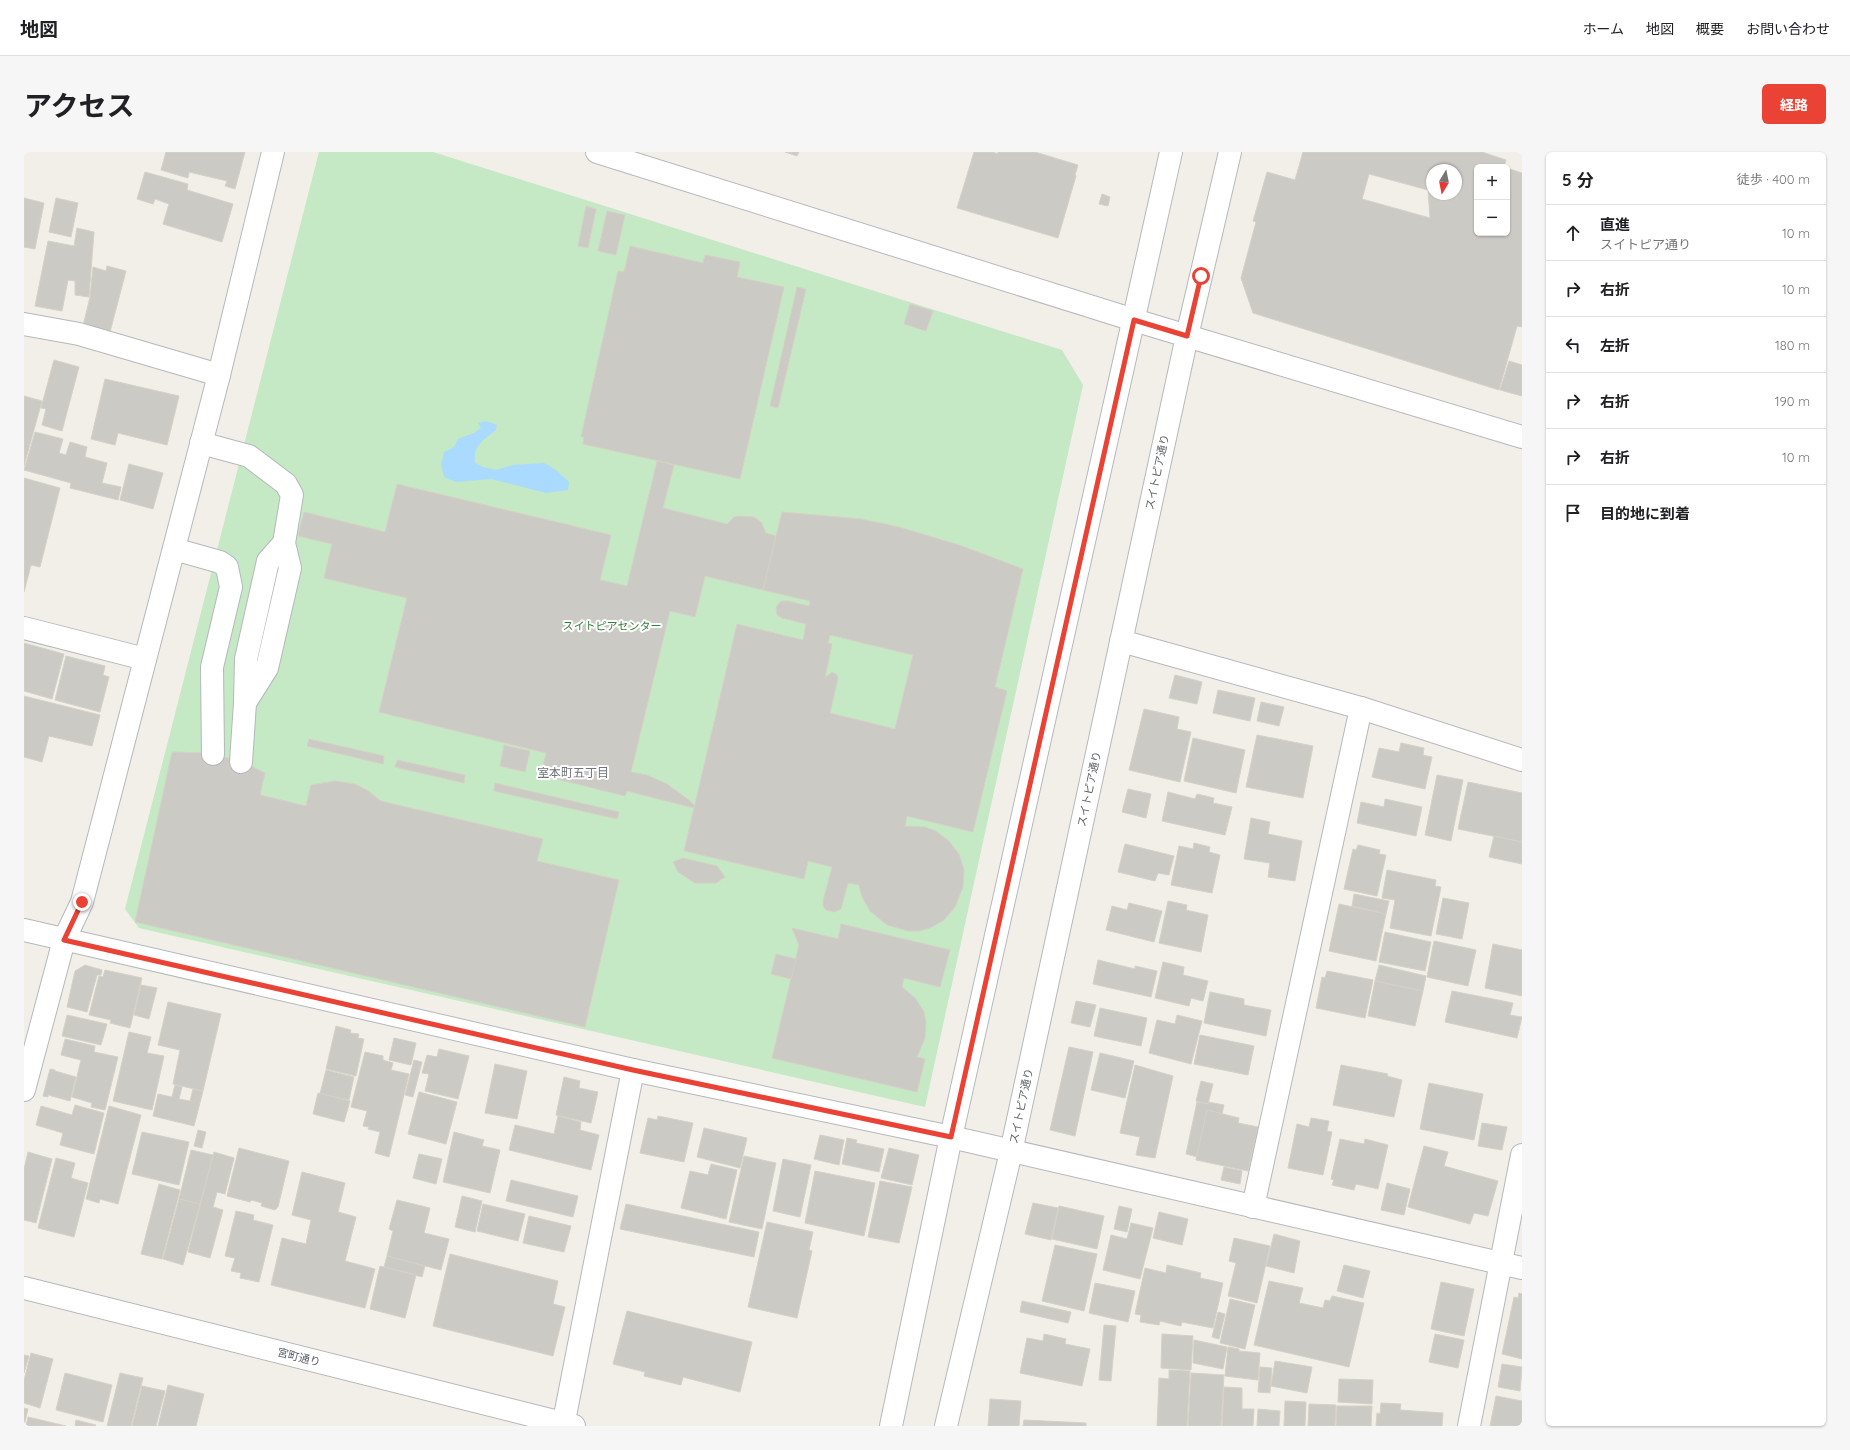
<!DOCTYPE html>
<html lang="ja">
<meta charset="utf-8">
<style>
:root{--surface:#fff;--page:#f6f6f6;--text:#202124;--muted:#757577;--line:#e0e0e0;--accent:#ea4335}
body{margin:0;font-family:Quicksand,"Noto Sans JP",sans-serif;background:var(--page);color:var(--text)}
.controls{position:absolute;right:12px;top:12px;display:grid;overflow:hidden;border-radius:6px;box-shadow:0 1px 3px #0004}
.controls button{width:36px;height:36px;display:grid;place-items:center;padding:0;border:0;border-bottom:1px solid var(--line);background:var(--surface);color:var(--text);font:20px sans-serif}
.compass{position:absolute;left:1402px;top:12px;width:36px;height:36px;border-radius:50%;background:var(--surface);box-shadow:0 1px 3px #0004;rotate:190deg}
.stop{position:absolute;width:12px;height:12px;margin:-9px;border:3px solid #ea4335;border-radius:50%;background:#fff}
.stop.end{background:#ea4335;border-color:#fff;box-shadow:0 1px 4px #0008}
.list{margin:0;padding:0;list-style:none}
h2{display:flex;justify-content:space-between;align-items:center;height:52px;margin:0;padding:0 16px;font-size:17px}
h2 small{font-size:13px;font-weight:400;color:var(--muted)}
.list li{display:grid;grid-template-columns:26px 1fr auto;gap:12px;align-items:center;box-sizing:border-box;height:56px;padding:0 16px;border-top:1px solid var(--line)}
.list b{display:block;font-size:15px;white-space:nowrap}
.list p{margin:0;font-size:13px;white-space:nowrap;color:var(--muted)}
.list em{font-size:13px;font-style:normal;color:var(--muted)}
.icon{flex:none;width:22px;height:22px;fill:none;stroke:currentColor;stroke-width:2;stroke-linecap:round;stroke-linejoin:round}
.map{position:relative;flex:none;width:1498px;height:1274px;overflow:hidden;border-radius:6px}
header{display:flex;align-items:center;gap:24px;box-sizing:border-box;height:56px;padding:0 20px;background:var(--surface);border-bottom:1px solid var(--line)}
header strong{font-size:19px}
nav{display:flex;gap:22px;margin-inline-start:auto;font-size:14px}
.intro{display:flex;align-items:center;justify-content:space-between;box-sizing:border-box;height:96px;padding:0 24px}
h1{margin:0;font-size:28px}
.button{padding:10px 18px;border-radius:6px;background:var(--accent);color:#fff;font-size:14px;font-weight:700}
main{display:flex;gap:24px;padding:0 24px}
aside{flex:1;background:var(--surface);border-radius:6px;box-shadow:0 1px 3px #0004}
.map>svg:first-child{display:block}
</style>
<header>
<strong>地図</strong>
<nav><a>ホーム</a><a>地図</a><a>概要</a><a>お問い合わせ</a></nav>
</header>
<div class="intro"><h1>アクセス</h1><a class="button">経路</a></div>
<main>
<div class="map">
<svg width="1498" height="1274" viewBox="0 0 1498 1274">
<rect width="100%" height="100%" fill="#f1efe8"/>
<polygon fill="#c5e8c5" points="295,0 409,0 1038,198 1059,233 901,955 115,776 101,757"/>
<path fill="#aadaff" d="M462 269 473 273 472 278C459 288 449 294 451 311L459 315 472 318 489 313 520 311 532 318 545 330 544 338 522 341 467 327 432 330 420 325 417 313 420 300 430 295 434 287 450 281 457 276 454 271Z"/>
<g fill="#cccac5" stroke="#d6d1c6" fill-rule="evenodd">
<polygon points="142,0 221,0 211,37 201,34 203,29 165,20 164,26 137,18"/>
<polygon points="761,0 775,0 773,4"/>
<polygon points="950,0 968,0 974,2 974,0 1011,0 1054,13 1051,23 1052,24 1034,86 933,56"/>
<path d="M1279 0H1458L1482 8 1480 15H1453V81H1483V16L1498 21V175L1493 174 1475 238 1229 161 1217 126 1232 70 1229 69 1243 20 1271 28ZM1408 18H1432V42H1408ZM1345 22 1404 38 1406 66 1338 47Z"/>
<polygon points="121,20 164,32 163,38 209,52 198,90 139,72 145,52 131,47 129,52 113,47"/>
<polygon points="1078,42 1086,45 1084,54 1075,52"/>
<polygon points="0,46 20,51 11,97 0,95"/>
<polygon points="32,46 54,51 47,85 25,80"/>
<polygon points="562,54 572,57 564,96 554,94"/>
<polygon points="583,59 601,63 592,103 574,99"/>
<polygon points="53,76 70,80 65,145 51,143 51,129 44,128 38,159 11,154 24,89 50,94"/>
<polygon points="606,94 679,111 681,103 716,110 713,125 760,135 716,327 559,292 560,285 557,285 594,119 600,120"/>
<polygon points="83,114 102,119 86,180 59,174 66,145 69,115 82,119"/>
<polygon points="773,135 782,137 754,256 746,254"/>
<polygon points="886,152 909,159 902,179 880,172"/>
<polygon points="30,208 55,215 38,279 18,273 22,257 17,256"/>
<polygon points="1485,209 1498,213 1498,244 1476,238"/>
<polygon points="81,227 155,244 143,293 94,281 91,293 67,287"/>
<polygon points="0,244 18,249 0,314"/>
<polygon points="11,280 39,287 35,301 42,303 46,290 63,295 61,305 83,311 78,331 97,335 94,348 46,336 47,331 0,318"/>
<polygon points="633,309 650,313 639,356 703,372 710,365 715,364 730,365 737,370 742,381 752,384 739,438 681,424 671,465 646,459 607,620 623,623 643,632 665,648 671,654 670,656 603,639 601,644 517,623 522,601 355,560 383,446 300,426 308,392 274,384 280,360 361,380 373,332 587,383 576,428 603,434"/>
<polygon points="105,312 139,321 129,357 96,348"/>
<polygon points="0,326 36,336 16,415 7,413 0,440"/>
<path d="M758 360 837 367 875 375 938 394 999 417 971 535 983 539 949 680 883 664 881 674 901 675 912 679 925 689 935 702 940 718 939 735 931 755 920 768 906 776 895 779H884L863 773 846 759 838 745 835 733 824 731 817 757 810 760 802 758 799 754V749L808 715 784 709 780 727 660 699 713 472 779 488 782 472 758 466 753 463 752 455 757 449H764L785 454 786 449 739 438ZM806 483 889 503 871 577 806 561 814 526 813 523 808 520 801 526 808 492 804 491Z"/>
<polygon points="0,491 40,502 28,547 0,539"/>
<polygon points="42,504 81,514 79,523 85,525 76,560 31,548"/>
<polygon points="1151,523 1178,530 1173,552 1145,546"/>
<polygon points="1194,538 1231,546 1226,569 1189,561"/>
<polygon points="0,544 76,563 68,594 25,584 18,610 0,605"/>
<polygon points="1237,550 1260,555 1255,574 1233,569"/>
<polygon points="1120,557 1155,565 1153,577 1167,580 1156,630 1105,618"/>
<polygon points="1233,583 1289,594 1279,646 1222,635"/>
<polygon points="1169,586 1221,598 1212,641 1160,629"/>
<polygon points="285,587 360,604 359,612 283,594"/>
<polygon points="1377,591 1400,596 1399,603 1408,605 1401,637 1348,625 1355,596 1375,600"/>
<polygon points="480,593 506,599 501,620 476,614"/>
<polygon points="148,600 183,601 208,607 225,613 241,621 236,643 282,654 287,633 311,629 331,632 343,638 357,649 519,687 513,709 595,728 561,875 111,770"/>
<polygon points="373,608 441,623 440,631 371,615"/>
<polygon points="1413,623 1439,628 1427,689 1401,683"/>
<polygon points="1444,630 1498,641 1498,690 1434,677"/>
<polygon points="471,631 595,660 593,667 470,639"/>
<polygon points="1104,637 1127,642 1122,666 1098,660"/>
<polygon points="1144,640 1171,647 1173,642 1190,646 1189,651 1208,655 1201,683 1138,669"/>
<polygon points="1361,647 1398,655 1392,684 1333,671 1337,650 1360,655"/>
<polygon points="1227,666 1246,670 1244,682 1278,689 1271,729 1244,725 1246,711 1220,707"/>
<polygon points="1470,684 1498,690 1498,712 1465,705"/>
<polygon points="1170,691 1186,695 1185,700 1196,703 1188,741 1147,733 1155,694 1169,697"/>
<polygon points="1101,692 1150,704 1145,723 1134,721 1131,729 1094,720"/>
<polygon points="1334,693 1356,698 1355,702 1362,703 1353,744 1320,737 1329,697 1332,698"/>
<polygon points="659,706 693,714 701,725 692,731 671,731 654,720 649,710"/>
<polygon points="1363,718 1412,728 1411,734 1417,735 1407,784 1366,776 1371,748 1358,746"/>
<polygon points="1330,742 1365,749 1362,762 1328,754"/>
<polygon points="1419,746 1445,751 1438,787 1412,782"/>
<polygon points="1144,749 1163,753 1162,758 1184,763 1177,800 1135,791"/>
<polygon points="1105,751 1138,759 1130,790 1082,778 1088,754 1103,758"/>
<polygon points="1315,752 1362,762 1352,809 1305,799"/>
<polygon points="817,772 926,798 916,835 880,826 878,835 892,847 900,860 902,870 901,886 893,905 901,907 893,940 748,906 775,793 768,776 814,787"/>
<polygon points="1361,780 1407,790 1401,819 1355,810"/>
<polygon points="1410,789 1452,798 1444,834 1403,825"/>
<polygon points="1469,792 1498,798 1498,844 1461,836"/>
<polygon points="752,802 772,807 767,827 747,822"/>
<polygon points="1074,808 1111,817 1111,814 1133,819 1127,845 1069,832"/>
<polygon points="1139,810 1160,815 1159,823 1184,829 1179,849 1167,846 1165,854 1131,846"/>
<polygon points="61,813 78,818 77,823 73,823 63,860 43,855 51,819"/>
<polygon points="1355,813 1402,824 1399,839 1351,829"/>
<polygon points="81,818 118,826 106,876 86,871 87,868 65,863 75,824 79,825"/>
<polygon points="1303,819 1349,828 1341,866 1292,856 1298,825 1301,826"/>
<polygon points="1351,829 1399,839 1391,874 1344,864"/>
<polygon points="117,833 133,836 125,867 110,863"/>
<polygon points="1428,839 1489,851 1486,863 1498,865 1493,886 1421,870"/>
<polygon points="1186,840 1220,847 1220,853 1247,858 1242,884 1180,871"/>
<polygon points="1052,849 1072,853 1066,875 1047,871"/>
<polygon points="144,850 197,862 179,939 149,932 156,898 134,893"/>
<polygon points="1076,856 1123,866 1117,894 1070,884"/>
<polygon points="43,863 83,872 77,893 38,884"/>
<polygon points="1153,863 1178,869 1167,912 1125,901 1133,868 1151,872"/>
<polygon points="312,874 327,878 326,881 335,882 334,886 340,887 332,924 302,917"/>
<polygon points="105,880 127,885 123,901 140,904 128,958 89,949"/>
<polygon points="1176,883 1230,894 1224,923 1170,912"/>
<polygon points="370,886 392,891 387,913 365,908"/>
<polygon points="41,887 71,894 70,900 94,905 81,958 67,955 68,951 48,945 57,908 37,903"/>
<polygon points="1045,895 1069,900 1051,984 1026,978"/>
<polygon points="415,897 445,904 434,947 401,939 405,922 398,921 403,903 413,905"/>
<polygon points="341,900 359,904 359,908 369,911 367,918 385,922 365,1005 351,1001 356,980 344,977 345,975 339,974 343,959 327,955"/>
<polygon points="1076,901 1110,909 1101,946 1067,938"/>
<polygon points="390,908 398,910 389,945 381,943"/>
<polygon points="471,912 503,919 493,967 461,961"/>
<polygon points="1111,913 1149,924 1131,1006 1112,1003 1116,985 1096,981"/>
<polygon points="1317,913 1364,922 1363,924 1378,928 1370,965 1309,953"/>
<polygon points="26,917 31,918 31,919 52,925 46,949 24,943 24,945 19,944"/>
<polygon points="302,918 330,925 325,948 296,942"/>
<polygon points="540,925 556,929 555,936 574,940 567,971 532,963"/>
<polygon points="1177,929 1189,932 1184,952 1172,949"/>
<polygon points="1405,931 1459,942 1450,988 1396,977"/>
<polygon points="151,933 158,935 155,947 166,949 169,937 179,939 170,974 129,964 134,942 148,945"/>
<polygon points="395,940 433,950 422,992 384,982"/>
<polygon points="294,941 326,949 320,970 289,962"/>
<polygon points="1173,950 1184,952 1184,950 1200,953 1198,962 1183,958 1173,1005 1162,1002"/>
<polygon points="51,953 80,961 70,1002 36,993 39,981 12,973 17,954 48,963"/>
<polygon points="85,954 117,963 94,1052 76,1047 75,1051 62,1047"/>
<polygon points="1183,958 1215,966 1214,971 1234,975 1224,1019 1172,1008"/>
<polygon points="534,964 557,970 556,978 575,983 567,1018 485,998 491,973 530,982"/>
<polygon points="634,964 669,971 660,1010 616,1001 624,966 633,968"/>
<polygon points="1287,966 1305,969 1303,979 1308,980 1299,1023 1264,1016 1273,972 1285,975"/>
<polygon points="1458,971 1483,975 1478,998 1454,994"/>
<polygon points="680,976 723,986 716,1016 673,1005"/>
<polygon points="174,978 182,980 178,996 170,994"/>
<polygon points="118,980 165,990 155,1033 108,1022"/>
<polygon points="430,980 460,988 458,994 476,998 466,1041 419,1030"/>
<polygon points="796,983 820,988 815,1013 790,1007"/>
<polygon points="823,986 833,988 832,991 860,997 855,1020 818,1012"/>
<polygon points="1316,987 1340,992 1341,987 1364,993 1354,1037 1332,1032 1330,1038 1308,1033 1310,1028 1307,1027"/>
<polygon points="1400,994 1424,1000 1420,1014 1474,1029 1464,1064 1450,1061 1446,1072 1384,1055"/>
<polygon points="215,996 265,1009 254,1055 251,1058 237,1054 238,1051 227,1048 226,1050 203,1044"/>
<polygon points="865,996 895,1003 888,1033 857,1026"/>
<polygon points="167,998 189,1003 176,1052 155,1047"/>
<polygon points="4,1000 28,1007 12,1071 0,1068 0,1017"/>
<polygon points="190,1000 210,1006 201,1042 193,1040 189,1055 199,1058 186,1106 164,1100"/>
<polygon points="395,1002 418,1007 412,1032 389,1026"/>
<polygon points="720,1004 752,1011 738,1077 705,1070"/>
<polygon points="32,1006 51,1011 47,1026 64,1031 50,1085 14,1076"/>
<polygon points="759,1007 787,1013 776,1065 749,1059"/>
<polygon points="687,1012 713,1018 702,1067 657,1056 666,1019 684,1023"/>
<polygon points="1200,1015 1218,1019 1216,1032 1197,1028"/>
<polygon points="791,1019 851,1031 840,1084 781,1071"/>
<polygon points="278,1020 321,1031 314,1060 332,1065 321,1109 351,1117 341,1156 247,1133 258,1086 282,1092 287,1068 268,1063"/>
<polygon points="487,1028 554,1044 549,1065 482,1049"/>
<polygon points="856,1029 888,1035 875,1091 844,1085"/>
<polygon points="1363,1031 1386,1037 1380,1063 1357,1058"/>
<polygon points="135,1032 156,1038 138,1107 117,1102"/>
<polygon points="438,1044 458,1049 451,1080 431,1075"/>
<polygon points="155,1047 176,1052 159,1113 139,1107"/>
<polygon points="373,1048 406,1056 400,1081 425,1087 417,1118 363,1104 369,1079 365,1077"/>
<polygon points="1009,1051 1034,1056 1027,1088 1001,1082"/>
<polygon points="459,1052 501,1062 494,1089 453,1079"/>
<polygon points="602,1052 735,1080 730,1105 596,1077"/>
<polygon points="1035,1054 1080,1064 1073,1097 1028,1087"/>
<polygon points="1095,1054 1108,1057 1103,1080 1090,1077"/>
<polygon points="212,1059 230,1063 229,1068 249,1073 235,1130 216,1126 217,1121 207,1119 211,1106 201,1104"/>
<polygon points="1135,1060 1164,1067 1158,1093 1129,1086"/>
<polygon points="505,1064 547,1074 540,1100 499,1091"/>
<polygon points="743,1070 789,1080 785,1098 788,1099 773,1166 724,1155"/>
<polygon points="1107,1071 1129,1076 1116,1127 1079,1118 1087,1083 1103,1087"/>
<polygon points="1250,1082 1276,1089 1270,1121 1242,1114"/>
<polygon points="1210,1086 1246,1094 1233,1151 1204,1144 1212,1111 1205,1109"/>
<polygon points="1031,1093 1073,1102 1060,1159 1018,1149"/>
<polygon points="426,1102 534,1129 529,1152 541,1155 529,1204 409,1174"/>
<polygon points="363,1104 401,1114 398,1125 360,1115"/>
<polygon points="1143,1113 1177,1121 1176,1126 1199,1131 1189,1176 1158,1170 1157,1174 1136,1169 1135,1173 1116,1170 1117,1163 1111,1162 1121,1116 1142,1121"/>
<polygon points="1320,1113 1346,1119 1339,1146 1313,1139"/>
<polygon points="356,1114 392,1123 381,1166 346,1157"/>
<polygon points="1245,1129 1279,1136 1275,1151 1299,1156 1301,1148 1306,1149 1308,1144 1340,1151 1325,1215 1230,1193"/>
<polygon points="1417,1130 1450,1137 1440,1184 1407,1177"/>
<polygon points="1071,1131 1111,1139 1104,1170 1065,1161"/>
<polygon points="1495,1141 1498,1142 1498,1207 1478,1202 1490,1145 1494,1146"/>
<polygon points="1206,1147 1231,1153 1221,1197 1196,1191"/>
<polygon points="998,1149 1047,1160 1044,1171 996,1160"/>
<polygon points="603,1159 728,1190 716,1240 659,1225 657,1233 620,1224 621,1220 589,1212"/>
<polygon points="1194,1160 1201,1162 1195,1187 1188,1185"/>
<polygon points="1080,1173 1092,1174 1087,1229 1075,1228"/>
<polygon points="1020,1182 1042,1187 1041,1192 1066,1197 1058,1234 996,1221 1003,1186 1019,1189"/>
<polygon points="1138,1182 1169,1184 1167,1218 1137,1216"/>
<polygon points="1411,1182 1440,1188 1434,1216 1405,1210"/>
<polygon points="1170,1188 1203,1195 1199,1217 1169,1211"/>
<polygon points="1204,1195 1215,1197 1215,1199 1236,1201 1234,1228 1201,1224"/>
<polygon points="7,1201 29,1207 16,1256 0,1251 0,1228"/>
<polygon points="0,1203 5,1204 0,1221"/>
<polygon points="1251,1209 1288,1215 1283,1241 1247,1234"/>
<polygon points="1478,1212 1498,1215 1496,1239 1474,1235"/>
<polygon points="1236,1215 1248,1216 1246,1241 1234,1240"/>
<polygon points="1145,1218 1166,1219 1163,1274 1133,1274 1135,1226 1145,1227"/>
<polygon points="41,1221 88,1233 79,1270 32,1258"/>
<polygon points="96,1221 119,1226 107,1274 83,1274"/>
<polygon points="1167,1221 1200,1223 1197,1274 1164,1274"/>
<polygon points="1315,1227 1349,1228 1348,1252 1314,1250"/>
<polygon points="144,1233 180,1242 172,1274 134,1274"/>
<polygon points="118,1234 141,1239 132,1274 108,1274"/>
<polygon points="1200,1235 1218,1236 1218,1257 1230,1257 1229,1274 1198,1274"/>
<polygon points="1472,1244 1498,1249 1498,1274 1466,1274"/>
<polygon points="966,1247 997,1249 995,1274 964,1274"/>
<polygon points="1261,1249 1282,1250 1281,1274 1260,1274"/>
<polygon points="1357,1251 1377,1252 1376,1258 1419,1261 1418,1274 1352,1274 1353,1261 1356,1262"/>
<polygon points="1285,1252 1312,1253 1311,1274 1284,1274"/>
<polygon points="1313,1254 1348,1254 1347,1274 1312,1274"/>
<polygon points="0,1256 4,1257 0,1274"/>
<polygon points="1234,1257 1256,1259 1255,1274 1233,1274"/>
<polygon points="4,1265 42,1274 2,1274"/>
<polygon points="52,1268 72,1273 71,1274 51,1274"/>
<polygon points="1000,1268 1062,1271 1062,1274 999,1274"/>
</g>
<g fill="none" stroke-linecap="round" stroke-linejoin="round">
<defs>
<g id="minor">
<polyline points="573,0 1110,168 1498,285"/>
<polyline points="0,172 55,182 195,223"/>
<polyline points="177,291 225,304 262,332 268,343 260,391 266,416 243,516 221,551 217,610"/>
<polyline points="150,397 196,410 203,415 207,435 188,515 189,602"/>
<polyline points="0,476 121,507"/>
<polyline points="1097,489 1337,556 1498,608"/>
<polyline points="221,551 222,507 244,409 260,391"/>
<polyline points="0,778 609,918 927,985 1498,1116"/>
<polyline points="0,938 40,788 58,750 195,223 249,0"/>
<polyline points="1229,1055 1337,556"/>
<polyline points="0,1136 550,1274"/>
<polyline points="539,1274 609,918"/>
<polyline points="867,1274 927,985 1147,0"/>
<polyline points="922,1274 987,1000 1163,184 1206,0"/>
<polyline points="1445,1274 1498,1003"/>
</g>
</defs>
<use href="#minor" stroke="#b5b8bc" stroke-width="24"/>
<use href="#minor" stroke="#fff" stroke-width="22"/>
</g>
<g fill="none" stroke-linecap="round" stroke-linejoin="round">
<polyline stroke="#ea4335" stroke-width="5" points="58,750 40,788 609,918 927,985 1110,168 1163,184 1177,124"/>
</g>
<g text-anchor="middle" dominant-baseline="central" stroke-width="4" stroke-linejoin="round" paint-order="stroke">
<g font-size="11" fill="#5f6368" stroke="#fff">
<text transform="translate(1133 320) rotate(-78)">スイトピア通り</text>
<text transform="translate(1065 637) rotate(-78)">スイトピア通り</text>
<text transform="translate(997 954) rotate(-78)">スイトピア通り</text>
<text transform="translate(275 1205) rotate(14)">宮町通り</text>
</g>
<g font-size="11" fill="#348238" stroke="#fff">
<text x="588" y="474">スイトピアセンター</text>
</g>
<g font-size="12" fill="#70757a" stroke="#fff">
<text x="549" y="620">室本町五丁目</text>
</g>
</g>
</svg>
<div class="controls">
<button>+</button>
<button>−</button>
</div>
<svg class="compass" viewBox="-18 -18 36 36"><path d="M0-13l5 13h-10z" fill="#e53935"/><path d="M0 13l5-13h-10z" fill="#757577"/></svg>
<div class="stop" style="left:1177px;top:124px"></div>
<div class="stop end" style="left:58px;top:750px"></div>
</div>
<aside>
<h2>5 分<small>徒歩 · 400 m</small></h2>
<ul class="list">
<li><svg class="icon" aria-label="ahead" viewBox="0 0 24 24"><path d="M12 20V5M6 11l6-6 6 6"/></svg><div><b>直進</b><p>スイトピア通り</p></div><em>10 m</em></li>
<li><svg class="icon" aria-label="right" viewBox="0 0 24 24"><path d="M7 20v-9h11M14 6l5 5-5 5"/></svg><div><b>右折</b></div><em>10 m</em></li>
<li><svg class="icon" aria-label="left" viewBox="0 0 24 24"><path d="M17 20v-9H6M10 6l-5 5 5 5"/></svg><div><b>左折</b></div><em>180 m</em></li>
<li><svg class="icon" aria-label="right" viewBox="0 0 24 24"><path d="M7 20v-9h11M14 6l5 5-5 5"/></svg><div><b>右折</b></div><em>190 m</em></li>
<li><svg class="icon" aria-label="right" viewBox="0 0 24 24"><path d="M7 20v-9h11M14 6l5 5-5 5"/></svg><div><b>右折</b></div><em>10 m</em></li>
<li><svg class="icon" aria-label="arrive" viewBox="0 0 24 24"><path d="M6 21V4h12l-3 4 3 4H6"/></svg><div><b>目的地に到着</b></div></li>
</ul>
</aside>
</main>
